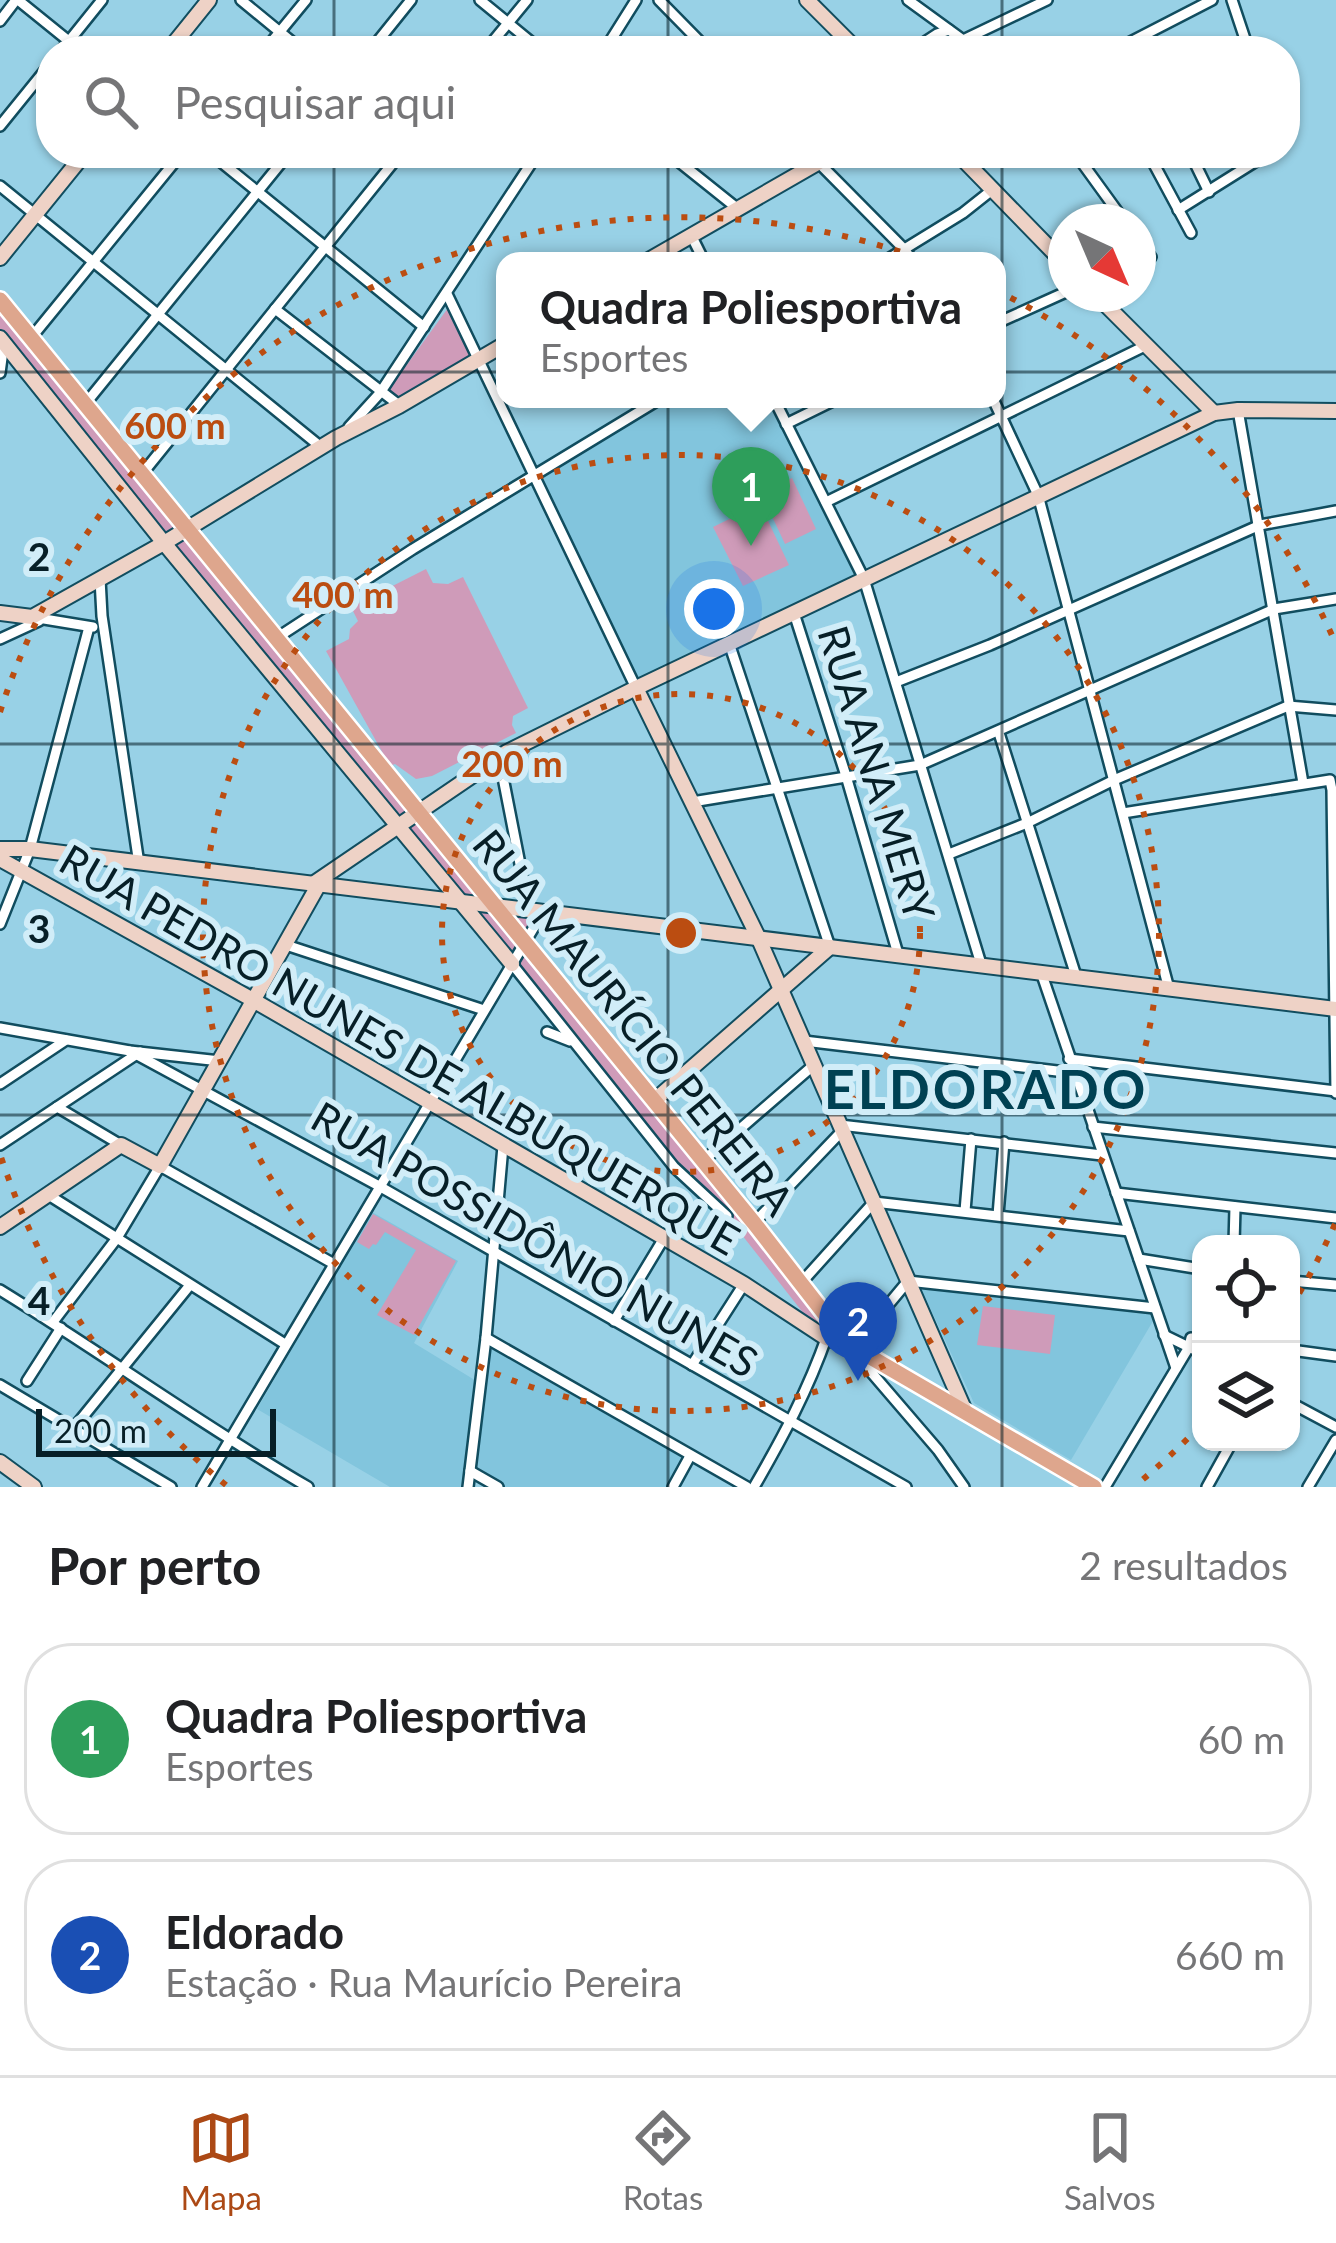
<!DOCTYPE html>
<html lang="pt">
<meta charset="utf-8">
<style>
:root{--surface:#fff;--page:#f2f2f2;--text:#202124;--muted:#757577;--line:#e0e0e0;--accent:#ac4915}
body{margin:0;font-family:Lato,sans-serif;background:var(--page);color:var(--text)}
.controls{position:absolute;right:36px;bottom:36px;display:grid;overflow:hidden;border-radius:24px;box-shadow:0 3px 9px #0004}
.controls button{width:108px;height:108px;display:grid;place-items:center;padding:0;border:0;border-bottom:3px solid var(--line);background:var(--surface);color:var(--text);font:60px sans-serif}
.compass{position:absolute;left:1048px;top:204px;width:108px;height:108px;border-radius:50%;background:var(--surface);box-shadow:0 3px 9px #0004;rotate:136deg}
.scale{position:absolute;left:36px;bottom:30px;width:240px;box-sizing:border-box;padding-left:12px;border:6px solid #071f27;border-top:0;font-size:33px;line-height:42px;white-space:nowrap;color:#071f27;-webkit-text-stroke:9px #d1edf8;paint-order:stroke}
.you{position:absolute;left:714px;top:609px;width:42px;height:42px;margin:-30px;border:9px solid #fff;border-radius:50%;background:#1a73e8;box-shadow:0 0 0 18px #1a73e833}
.badge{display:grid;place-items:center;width:78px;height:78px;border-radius:50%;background:var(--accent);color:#fff;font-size:39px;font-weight:700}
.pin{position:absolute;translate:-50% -99px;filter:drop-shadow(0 3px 6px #0008)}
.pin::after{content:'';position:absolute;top:63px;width:42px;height:36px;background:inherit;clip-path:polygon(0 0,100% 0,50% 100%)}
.popup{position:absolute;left:496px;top:252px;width:510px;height:156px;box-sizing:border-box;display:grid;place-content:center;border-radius:24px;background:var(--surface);filter:drop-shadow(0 3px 9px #0005);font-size:39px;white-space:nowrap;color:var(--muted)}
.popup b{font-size:45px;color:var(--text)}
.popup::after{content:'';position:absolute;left:50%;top:100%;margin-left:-24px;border:24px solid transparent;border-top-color:var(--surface)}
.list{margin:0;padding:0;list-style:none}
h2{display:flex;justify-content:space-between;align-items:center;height:156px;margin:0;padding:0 48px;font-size:51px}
h2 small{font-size:39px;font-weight:400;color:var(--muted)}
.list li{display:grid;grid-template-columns:78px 1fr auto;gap:36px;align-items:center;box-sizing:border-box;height:192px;margin:0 24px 24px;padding:0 24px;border:3px solid var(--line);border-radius:48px}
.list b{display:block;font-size:45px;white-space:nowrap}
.list p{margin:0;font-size:39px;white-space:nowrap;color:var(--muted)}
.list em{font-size:39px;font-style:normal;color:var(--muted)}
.icon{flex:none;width:66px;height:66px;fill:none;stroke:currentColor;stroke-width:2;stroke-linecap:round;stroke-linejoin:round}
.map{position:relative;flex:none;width:1336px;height:1487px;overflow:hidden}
.search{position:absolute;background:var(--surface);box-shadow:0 3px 9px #0004;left:36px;right:36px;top:36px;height:132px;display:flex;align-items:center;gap:30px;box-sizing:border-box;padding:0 42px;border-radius:48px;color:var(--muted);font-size:45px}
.sheet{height:588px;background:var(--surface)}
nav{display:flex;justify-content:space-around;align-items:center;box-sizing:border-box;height:168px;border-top:3px solid var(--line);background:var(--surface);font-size:33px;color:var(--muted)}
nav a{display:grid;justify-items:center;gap:6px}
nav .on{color:var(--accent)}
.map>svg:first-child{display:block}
</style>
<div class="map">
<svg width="1336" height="1487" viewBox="0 0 1336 1487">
<rect width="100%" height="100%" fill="#98d1e6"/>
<g fill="#82c5dd">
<polygon points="660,399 774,399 864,579 636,688 534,477"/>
<polygon points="372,1212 458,1261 414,1343 478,1382 466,1487 390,1487 257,1409"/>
<polygon points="919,1284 1151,1314 1153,1321 1071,1460 974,1403"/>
<polygon points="486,1338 690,1456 673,1487 498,1487 470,1471"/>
</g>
<g fill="#cf9bb9">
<polygon points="0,300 493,905 543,912 525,943 830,1329 808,1319 727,1216 674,1167 5,344 0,358"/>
<polygon points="448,308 472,355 396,400 387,392"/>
<polygon points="792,478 816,529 785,544 761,493"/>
<polygon points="760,504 789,565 743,586 713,527"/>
<polygon points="426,569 433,583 448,584 463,577 528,708 513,716 512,725 516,733 432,776 416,779 395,764 390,766 326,651 349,639 350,629 358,621 351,607"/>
<polygon points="373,1214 456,1261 414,1335 377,1315 416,1250 385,1232 376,1245 373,1244 369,1249 357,1242"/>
<polygon points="983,1306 1055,1315 1050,1354 977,1345"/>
</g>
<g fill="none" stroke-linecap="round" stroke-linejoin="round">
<defs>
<g id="street">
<polyline points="18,0 81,51"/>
<polyline points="241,0 303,51"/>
<polyline points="480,0 542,51"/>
<polyline points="659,0 709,51"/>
<polyline points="908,0 978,51"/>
<polyline points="1232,0 1249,51"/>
<polyline points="0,21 16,0"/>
<polyline points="963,40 1047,0"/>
<polyline points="61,51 102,0"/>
<polyline points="264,51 306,0"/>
<polyline points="370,51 411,0"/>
<polyline points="485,51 527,0"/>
<polyline points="604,51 636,0"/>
<polyline points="911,51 937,34 949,30"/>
<polyline points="1113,51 1212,0"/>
<polyline points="0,126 51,63"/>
<polyline points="210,153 424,327"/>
<polyline points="668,153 738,209"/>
<polyline points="809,153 904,249 913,261"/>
<polyline points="1075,153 1125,222"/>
<polyline points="1148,153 1191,233"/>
<polyline points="1190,153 1209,192"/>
<polyline points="0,186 321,447"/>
<polyline points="1178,210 1269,153"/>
<polyline points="691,235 704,261"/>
<polyline points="1138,239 1151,257"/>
<polyline points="885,261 963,213 992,190"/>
<polyline points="447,294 636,688"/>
<polyline points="275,309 399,405"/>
<polyline points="997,323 1066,292"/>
<polyline points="31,338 182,153"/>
<polyline points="0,373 4,343"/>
<polyline points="774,399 864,579 981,964"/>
<polyline points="993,399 1038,495 1169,989"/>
<polyline points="86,403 289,153"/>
<polyline points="1238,410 1303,783"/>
<polyline points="786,424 837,399"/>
<polyline points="349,427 380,393 538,153"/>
<polyline points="142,474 401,153"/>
<polyline points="826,502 1147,345"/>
<polyline points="100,579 102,616 139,864"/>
<polyline points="794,613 846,776 898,954"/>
<polyline points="32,617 93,627"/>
<polyline points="0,639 39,621"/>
<polyline points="275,639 413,549 660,399"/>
<polyline points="729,643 830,947"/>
<polyline points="896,682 990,645 1260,525 1336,511"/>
<polyline points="999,733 1076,976"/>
<polyline points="499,757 529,910"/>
<polyline points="692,802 920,765 1274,609 1336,599"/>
<polyline points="1123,813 1330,780 1332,790 1336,1093"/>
<polyline points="949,854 1027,823 1114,780 1288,706 1336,710"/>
<polyline points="0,924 30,849 89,627"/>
<polyline points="286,945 484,1010"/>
<polyline points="512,964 674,1167 727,1216"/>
<polyline points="1041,972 1176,1368"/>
<polyline points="0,1028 130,1051 220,1061"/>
<polyline points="547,1032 570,1041"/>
<polyline points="804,1041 1074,1073"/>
<polyline points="130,1051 379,1186 906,1487"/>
<polyline points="1069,1059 1336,1091"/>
<polyline points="0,1084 66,1040"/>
<polyline points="57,1107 121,1145"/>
<polyline points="840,1125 1102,1155"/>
<polyline points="1093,1127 1336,1153"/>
<polyline points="0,1145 140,1052"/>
<polyline points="703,1161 815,1064"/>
<polyline points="1116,1193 1336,1218"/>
<polyline points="47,1194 285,1344"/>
<polyline points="965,1211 971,1139"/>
<polyline points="998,1215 1004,1142"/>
<polyline points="754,1223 842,1131"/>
<polyline points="1234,1244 1235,1207"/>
<polyline points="1139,1259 1201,1269"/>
<polyline points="1291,1281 1336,1285"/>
<polyline points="801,1283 874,1202 1129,1231"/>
<path d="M0 1290C104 1354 203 1426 308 1487"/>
<polyline points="614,1321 664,1238"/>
<polyline points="53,1322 117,1238 160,1166 334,1264"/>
<polyline points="1164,1335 1201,1353"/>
<polyline points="486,1338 747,1487"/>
<polyline points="853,1347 908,1281 1155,1308"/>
<polyline points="1291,1350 1336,1356"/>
<polyline points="872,1360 868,1365 871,1372 938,1450 964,1487"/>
<polyline points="692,1365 744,1284"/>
<polyline points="27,1381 61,1328"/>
<polyline points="0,1385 171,1487"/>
<polyline points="1291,1403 1336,1427"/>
<polyline points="73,1429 190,1285"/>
<polyline points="470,1471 498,1487"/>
<polyline points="202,1487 543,912"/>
<polyline points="468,1487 486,1338 503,1146"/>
<polyline points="673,1487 690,1456"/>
<path d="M754 1487C783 1437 808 1390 827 1336"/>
<polyline points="1105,1487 1189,1347 1191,1338"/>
<polyline points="1207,1487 1232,1442"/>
<polyline points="1308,1487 1336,1440"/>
</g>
<g id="secondary">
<polyline points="807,0 858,51"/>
<polyline points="168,51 209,0"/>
<polyline points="957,153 1066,265"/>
<polyline points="0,258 85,153"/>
<polyline points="647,261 835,153"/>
<polyline points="1095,294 1214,413"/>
<polyline points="0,338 164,543 512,964"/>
<polyline points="0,613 32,617 164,543 336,438 399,406 505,344"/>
<polyline points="636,688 758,937 965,1411"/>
<polyline points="0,849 30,849 1336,1009"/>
<polyline points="0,859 253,1000 744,1284 826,1338 848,1344"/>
<polyline points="313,884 507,752 636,688 1214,413 1238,410 1336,411"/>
<polyline points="654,1101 830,947"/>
<polyline points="0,1227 121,1145 160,1166 319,884"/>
<polyline points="0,1462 34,1487"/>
</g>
<polyline id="primary" points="0,300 754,1223 848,1344 1094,1487"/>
</defs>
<use href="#street" stroke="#114d5f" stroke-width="14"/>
<use href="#secondary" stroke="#114d5f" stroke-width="18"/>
<use href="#primary" stroke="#fff" stroke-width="20"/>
<use href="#street" stroke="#fff" stroke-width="9"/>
<use href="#secondary" stroke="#eed2c6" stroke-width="14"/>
<use href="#primary" stroke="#dea68d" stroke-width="15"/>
</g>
<path fill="none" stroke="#071f27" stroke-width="3" stroke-opacity="0.55" d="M334 0V51M668 0V51M1002 0V51M334 153V1487M668 153V1487M1002 153V1487M0 372H1336M0 744H1336M0 1115H1336"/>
<g fill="none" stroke="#bb4d11" stroke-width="6" stroke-dasharray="6 12">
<circle cx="681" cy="933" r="239"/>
<circle cx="681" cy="933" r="478"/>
<path d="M1335 1224A716 716 0 0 1 1291 1307M1200 1426A716 716 0 0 1 1136 1485M226 1485A716 716 0 0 1 0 1154M0 712A716 716 0 0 1 1335 642"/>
</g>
<g text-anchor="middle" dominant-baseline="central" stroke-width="12" stroke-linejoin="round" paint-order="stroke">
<g font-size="42" fill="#071f27" stroke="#d1edf8">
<text transform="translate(877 773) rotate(73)">RUA ANA MERY</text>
<text transform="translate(634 1022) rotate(51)">RUA MAURÍCIO PEREIRA</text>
<text transform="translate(400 1049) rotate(30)">RUA PEDRO NUNES DE ALBUQUERQUE</text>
<text transform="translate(535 1239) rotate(30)">RUA POSSIDÔNIO NUNES</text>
</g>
<g font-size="54" font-weight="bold" letter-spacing="3" fill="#004153" stroke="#d1edf8">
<text x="986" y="1088">ELDORADO</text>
</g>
</g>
<g font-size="39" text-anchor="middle" font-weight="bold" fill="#071f27" stroke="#d1edf8" stroke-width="12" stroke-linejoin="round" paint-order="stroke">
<text x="39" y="571">2</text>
<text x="39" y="943">3</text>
<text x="39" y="1315">4</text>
</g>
<circle cx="681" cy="933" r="18" fill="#bb4d11" stroke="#d1edf8" stroke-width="6"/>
<g font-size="36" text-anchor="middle" font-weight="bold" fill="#bb4d11" stroke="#d1edf8" stroke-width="12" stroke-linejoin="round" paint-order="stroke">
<text x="175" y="439">600 m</text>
<text x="343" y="608">400 m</text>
<text x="512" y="777">200 m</text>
</g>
</svg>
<div class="controls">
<button><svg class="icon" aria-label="locate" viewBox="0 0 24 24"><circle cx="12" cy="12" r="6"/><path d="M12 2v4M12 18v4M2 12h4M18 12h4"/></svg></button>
<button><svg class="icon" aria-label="layers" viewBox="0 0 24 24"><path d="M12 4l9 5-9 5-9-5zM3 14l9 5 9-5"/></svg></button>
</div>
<svg class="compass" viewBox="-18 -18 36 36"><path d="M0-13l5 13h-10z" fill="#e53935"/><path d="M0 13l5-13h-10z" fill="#757577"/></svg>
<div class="scale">200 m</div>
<div class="you"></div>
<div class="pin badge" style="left:751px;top:546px;background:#2e9e5b">1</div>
<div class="popup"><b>Quadra Poliesportiva</b>Esportes</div>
<div class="pin badge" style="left:858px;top:1381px;background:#1a4fb4">2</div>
<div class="search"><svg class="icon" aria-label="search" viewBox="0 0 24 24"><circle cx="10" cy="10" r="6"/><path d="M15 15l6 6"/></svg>Pesquisar aqui</div>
</div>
<section class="sheet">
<h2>Por perto<small>2 resultados</small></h2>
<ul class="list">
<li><span class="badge" style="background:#2e9e5b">1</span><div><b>Quadra Poliesportiva</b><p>Esportes</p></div><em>60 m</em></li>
<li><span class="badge" style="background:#1a4fb4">2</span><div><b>Eldorado</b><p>Estação · Rua Maurício Pereira</p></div><em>660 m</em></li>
</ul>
</section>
<nav>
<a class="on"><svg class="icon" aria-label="map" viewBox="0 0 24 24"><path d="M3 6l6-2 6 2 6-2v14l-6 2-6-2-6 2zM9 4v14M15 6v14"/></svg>Mapa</a>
<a><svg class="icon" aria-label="directions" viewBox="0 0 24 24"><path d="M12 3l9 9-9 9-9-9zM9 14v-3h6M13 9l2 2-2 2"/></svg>Rotas</a>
<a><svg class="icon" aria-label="saved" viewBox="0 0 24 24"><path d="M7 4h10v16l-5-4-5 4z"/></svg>Salvos</a>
</nav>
